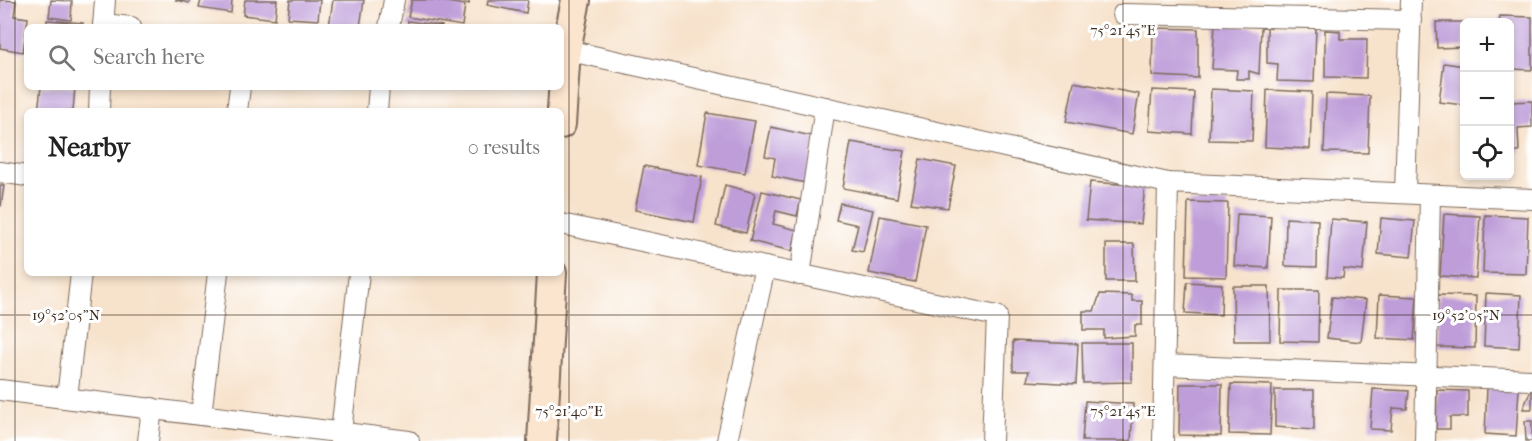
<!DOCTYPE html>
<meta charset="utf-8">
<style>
:root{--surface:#fff;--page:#f2f2f2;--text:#222;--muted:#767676;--line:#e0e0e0}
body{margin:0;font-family:"IM FELL French Canon",serif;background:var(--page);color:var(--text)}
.controls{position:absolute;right:18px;top:18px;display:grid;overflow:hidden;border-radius:9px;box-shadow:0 3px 9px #0003}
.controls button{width:54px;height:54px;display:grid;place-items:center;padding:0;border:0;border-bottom:2px solid var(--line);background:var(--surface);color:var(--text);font:30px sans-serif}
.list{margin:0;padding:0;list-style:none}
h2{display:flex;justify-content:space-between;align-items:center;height:78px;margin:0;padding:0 24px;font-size:26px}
h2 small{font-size:20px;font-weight:400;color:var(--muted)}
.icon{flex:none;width:33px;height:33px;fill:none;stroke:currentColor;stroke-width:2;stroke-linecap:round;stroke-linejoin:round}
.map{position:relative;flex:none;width:1532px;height:441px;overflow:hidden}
.search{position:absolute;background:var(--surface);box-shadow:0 3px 9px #0003;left:24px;top:24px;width:540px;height:66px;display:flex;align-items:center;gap:15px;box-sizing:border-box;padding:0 21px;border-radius:9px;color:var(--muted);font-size:22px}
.panel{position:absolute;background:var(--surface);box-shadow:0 3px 9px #0003;left:24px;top:108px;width:540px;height:168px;border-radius:9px}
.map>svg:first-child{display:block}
</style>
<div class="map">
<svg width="1532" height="441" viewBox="0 0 1532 441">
<rect width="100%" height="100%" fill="#fff"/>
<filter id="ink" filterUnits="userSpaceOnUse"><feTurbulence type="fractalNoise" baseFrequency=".0167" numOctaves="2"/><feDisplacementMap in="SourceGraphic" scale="12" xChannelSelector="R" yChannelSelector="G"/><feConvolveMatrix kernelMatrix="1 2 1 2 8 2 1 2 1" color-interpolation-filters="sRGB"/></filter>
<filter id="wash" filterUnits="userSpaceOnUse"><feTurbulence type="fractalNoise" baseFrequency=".008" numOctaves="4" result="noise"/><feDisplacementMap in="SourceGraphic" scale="24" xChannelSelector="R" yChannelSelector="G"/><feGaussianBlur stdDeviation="1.35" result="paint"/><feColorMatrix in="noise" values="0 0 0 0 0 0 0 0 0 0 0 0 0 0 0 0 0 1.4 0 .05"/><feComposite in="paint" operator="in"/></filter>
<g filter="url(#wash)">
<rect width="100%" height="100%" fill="#f7e2cb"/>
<g id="blocks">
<g fill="#be9dd9">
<polygon points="0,0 16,1 14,16 28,18 23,52 0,48"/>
<polygon points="51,0 72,1 71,20 49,17"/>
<polygon points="175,0 190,0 189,3"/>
<polygon points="201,0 232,0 231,13 199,8"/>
<polygon points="245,0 277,0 275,19 243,15"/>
<polygon points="290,0 320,0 318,20 288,18"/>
<polygon points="333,0 364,0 360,27 329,26"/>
<polygon points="412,0 435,0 465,5 462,26 408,17"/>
<polygon points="455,0 469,0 469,4"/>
<polygon points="488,0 528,0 526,13 487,5"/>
<polygon points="1500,16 1532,17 1532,70 1510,69 1510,22 1499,22"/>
<polygon points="47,20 83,23 83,27 47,27"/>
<polygon points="408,21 442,26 442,27 407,27"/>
<polygon points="1436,22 1464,22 1464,47 1437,48"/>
<polygon points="1215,24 1261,27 1259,74 1249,71 1249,79 1236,79 1237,70 1212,69"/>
<polygon points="1267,27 1316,28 1314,82 1277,81 1278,64 1267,63"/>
<polygon points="1153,28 1198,29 1198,78 1152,76"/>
<polygon points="1325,30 1340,31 1340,39 1367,39 1366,78 1325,77"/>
<polygon points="1444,63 1464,66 1464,105 1439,102"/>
<polygon points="1074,82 1139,94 1132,134 1066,122"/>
<polygon points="41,87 75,87 73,111 38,111"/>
<polygon points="1211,89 1254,91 1252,141 1209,140"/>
<polygon points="1152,90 1194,92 1192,134 1149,131"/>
<polygon points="1267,90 1312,92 1310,149 1265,147"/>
<polygon points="1326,94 1370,96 1368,153 1324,152"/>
<polygon points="1532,101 1532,127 1518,128 1519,152 1510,152 1510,102"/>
<polygon points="707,113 755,121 745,173 698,165"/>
<polygon points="771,127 816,137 806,183 772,176 775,158 765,156"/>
<polygon points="851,142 905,151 897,198 843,188"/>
<polygon points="920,159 956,166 948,208 911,203"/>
<polygon points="644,166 702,177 694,222 635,210"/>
<polygon points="1090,182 1145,186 1141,224 1086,220"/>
<polygon points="725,185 755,193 746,233 716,226"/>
<polygon points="0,186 4,186 1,206 0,206"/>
<polygon points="762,191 801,200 797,216 776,211 773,224 797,230 792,251 750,241"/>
<polygon points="1188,202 1228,203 1226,277 1186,276"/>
<polygon points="840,203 873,210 863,252 852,250 858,225 836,220"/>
<polygon points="1237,214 1271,216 1268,268 1234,266"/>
<polygon points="1444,214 1480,216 1476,278 1440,276"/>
<polygon points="1485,215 1528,217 1526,274 1483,273"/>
<polygon points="880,216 926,225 915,282 869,273"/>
<polygon points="1286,218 1318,220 1317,267 1285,266"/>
<polygon points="1381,218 1415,221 1411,257 1378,254"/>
<polygon points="1331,219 1367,222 1363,271 1344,269 1343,278 1327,277"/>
<polygon points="1106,244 1134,244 1135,281 1106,281"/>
<polygon points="1187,282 1222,284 1221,315 1185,313"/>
<polygon points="1233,286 1269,286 1270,341 1234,341"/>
<polygon points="1281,290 1319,290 1318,342 1280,341"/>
<polygon points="1486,293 1521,295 1519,348 1484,346"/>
<polygon points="1100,294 1132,295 1132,301 1142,301 1142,325 1135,325 1135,336 1104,338 1104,330 1083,330 1083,311 1094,311"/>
<polygon points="1379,295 1417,297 1414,340 1377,338"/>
<polygon points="1438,295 1476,296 1475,348 1437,347"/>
<polygon points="1332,297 1366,300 1361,342 1327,338"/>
<polygon points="1013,341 1078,344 1076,384 1027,381 1029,371 1013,371"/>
<polygon points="1082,343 1132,343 1132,382 1083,383"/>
<polygon points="1180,384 1222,384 1221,436 1179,435"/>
<polygon points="1231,384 1272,385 1270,435 1229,434"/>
<polygon points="1487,387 1519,389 1516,436 1485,434"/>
<polygon points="1532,387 1532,409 1523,409"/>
<polygon points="1373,389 1409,391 1407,409 1393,408 1391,430 1370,429"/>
<polygon points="1275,390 1314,390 1314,430 1275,427"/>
<polygon points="1437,390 1468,391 1468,417 1450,417 1450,429 1436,429"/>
<polygon points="1085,401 1133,404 1131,441 1082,441"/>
<polygon points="1525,421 1532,421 1532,441 1526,441"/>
</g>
</g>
</g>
<g filter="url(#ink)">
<use href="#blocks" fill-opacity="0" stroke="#7d6a5b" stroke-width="1.5"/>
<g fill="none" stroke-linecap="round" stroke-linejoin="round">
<defs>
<g id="street">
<polyline points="1123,14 1411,20"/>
<polyline points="103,24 131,27"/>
<polyline points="103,27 105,0"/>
<polyline points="389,27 394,0"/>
<polyline points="566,50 1168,183 1532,199"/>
<polyline points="99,111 100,87"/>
<polyline points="237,111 240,87"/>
<polyline points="377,111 379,87"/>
<polyline points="0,172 27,176"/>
<polyline points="1405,193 1411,0"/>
<polyline points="561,224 997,316 992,441"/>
<polyline points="800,275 825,107"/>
<polyline points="1165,365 1532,380"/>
<polyline points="0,390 409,441"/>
<polyline points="67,398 81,273"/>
<polyline points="201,415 218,273"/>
<polyline points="148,441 152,408"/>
<polyline points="340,441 359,273"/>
<polyline points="727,441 765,267"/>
<polyline points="1163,441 1168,183"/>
<polyline points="1425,441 1430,195"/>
</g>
<g id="secondary">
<polyline points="561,124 566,50 576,0"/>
<polyline points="542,441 552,273"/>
</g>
</defs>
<use href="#street" stroke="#7d6a5b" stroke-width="22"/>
<use href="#secondary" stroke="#7d6a5b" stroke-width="32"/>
<use href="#street" stroke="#fff" stroke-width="20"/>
<use href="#secondary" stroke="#fce5cf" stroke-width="28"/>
</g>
</g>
<path fill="none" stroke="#3b2a1e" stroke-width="1.5" stroke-opacity="0.45" d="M15 0V441M569 0V441M1123 0V441M0 315H1532"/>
<g font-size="15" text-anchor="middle" fill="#3b2a1e" stroke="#fff" stroke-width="6" stroke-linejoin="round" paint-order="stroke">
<text x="1123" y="35">75°21'45"E</text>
<text x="66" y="320">19°52'05"N</text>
<text x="1466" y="320">19°52'05"N</text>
<text x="569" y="416">75°21'40"E</text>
<text x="1123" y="416">75°21'45"E</text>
</g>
</svg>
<div class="controls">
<button>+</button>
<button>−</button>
<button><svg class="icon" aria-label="locate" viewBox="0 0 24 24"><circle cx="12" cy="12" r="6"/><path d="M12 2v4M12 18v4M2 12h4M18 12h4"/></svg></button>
</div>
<div class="search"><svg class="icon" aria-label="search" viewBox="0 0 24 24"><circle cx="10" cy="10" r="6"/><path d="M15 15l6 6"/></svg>Search here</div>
<section class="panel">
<h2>Nearby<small>0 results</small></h2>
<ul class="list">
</ul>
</section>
</div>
